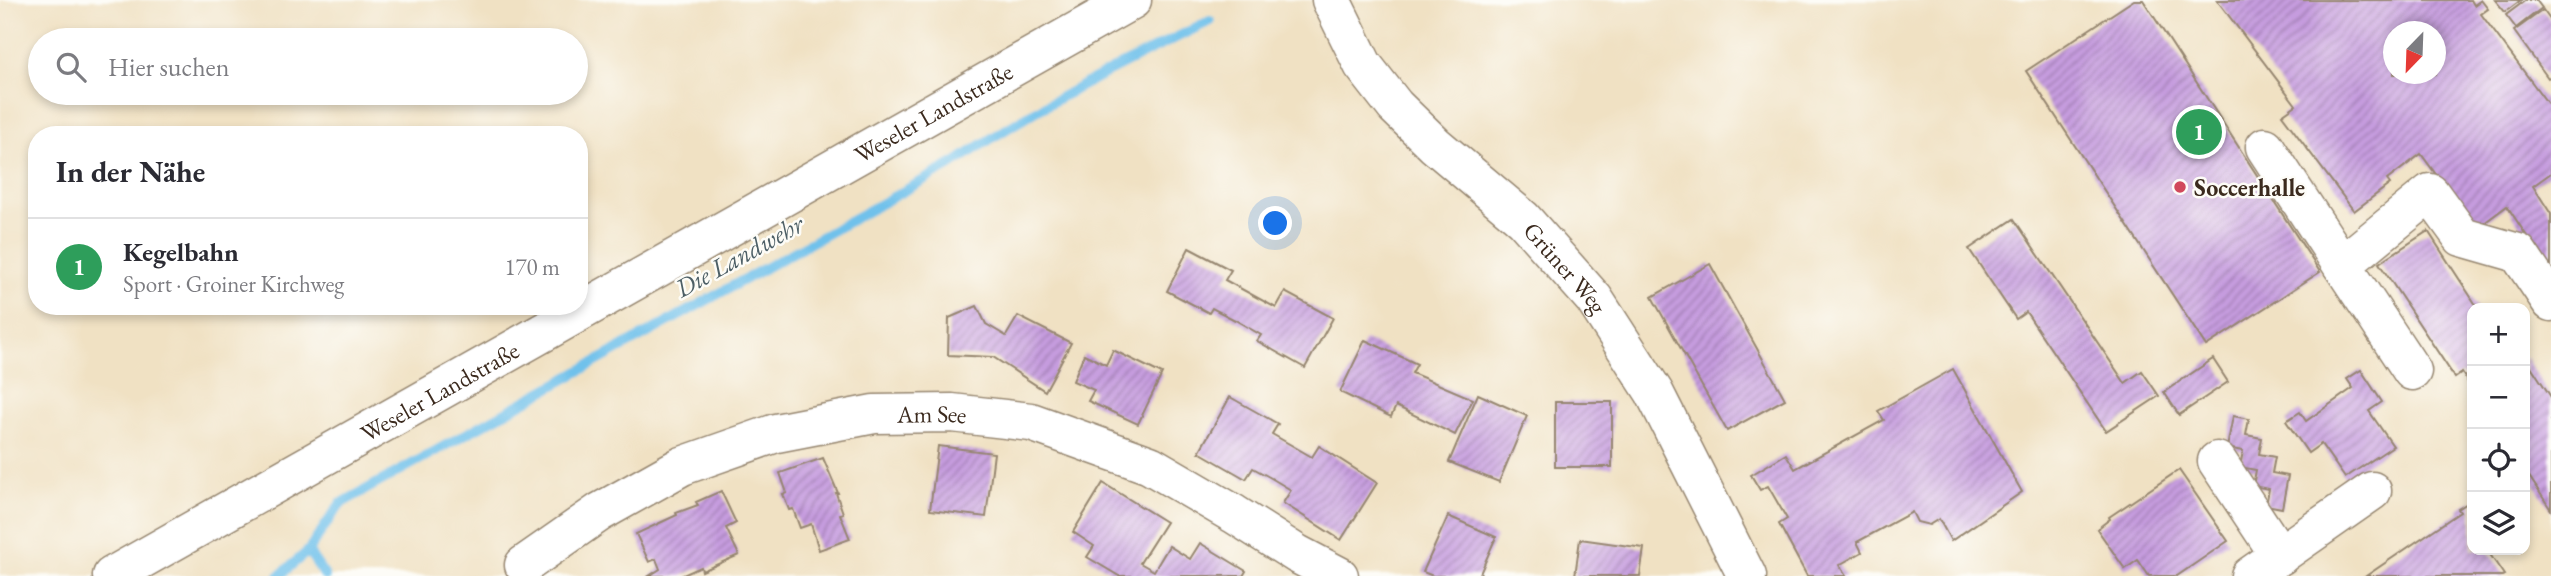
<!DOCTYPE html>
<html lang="de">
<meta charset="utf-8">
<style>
:root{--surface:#fff;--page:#f7f7f7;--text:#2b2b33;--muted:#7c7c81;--line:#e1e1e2;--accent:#d93025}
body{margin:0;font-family:"EB Garamond",serif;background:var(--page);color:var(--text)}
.controls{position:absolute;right:21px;bottom:21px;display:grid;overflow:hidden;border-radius:14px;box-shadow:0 4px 10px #0003}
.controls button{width:63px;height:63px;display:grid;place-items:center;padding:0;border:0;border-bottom:2px solid var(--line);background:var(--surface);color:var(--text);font:35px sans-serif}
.compass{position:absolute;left:2383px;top:21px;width:63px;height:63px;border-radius:50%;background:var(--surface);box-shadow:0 4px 10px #0003;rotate:203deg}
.you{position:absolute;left:1276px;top:224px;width:24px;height:24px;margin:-18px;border:5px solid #fff;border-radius:50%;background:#1a73e8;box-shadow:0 0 0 10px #1a73e833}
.badge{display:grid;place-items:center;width:46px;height:46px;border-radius:50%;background:var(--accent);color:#fff;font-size:23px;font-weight:700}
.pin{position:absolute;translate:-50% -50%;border:4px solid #fff;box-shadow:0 2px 7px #0006}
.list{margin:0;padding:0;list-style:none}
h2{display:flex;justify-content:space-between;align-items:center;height:91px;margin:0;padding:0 28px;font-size:30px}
h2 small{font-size:23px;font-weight:400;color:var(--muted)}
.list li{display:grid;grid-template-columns:46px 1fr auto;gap:21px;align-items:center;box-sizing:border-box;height:98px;padding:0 28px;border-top:2px solid var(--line)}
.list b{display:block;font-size:26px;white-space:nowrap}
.list p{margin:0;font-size:23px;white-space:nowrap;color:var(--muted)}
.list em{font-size:23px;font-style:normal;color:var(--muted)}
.icon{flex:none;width:38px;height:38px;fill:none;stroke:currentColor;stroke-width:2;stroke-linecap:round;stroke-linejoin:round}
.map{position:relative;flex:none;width:2551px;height:576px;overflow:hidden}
.search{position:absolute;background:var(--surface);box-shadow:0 4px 10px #0003;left:28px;top:28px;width:560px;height:77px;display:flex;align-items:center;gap:18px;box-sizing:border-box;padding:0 24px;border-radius:38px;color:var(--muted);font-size:26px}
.panel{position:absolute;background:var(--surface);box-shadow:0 4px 10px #0003;left:28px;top:126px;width:560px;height:189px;border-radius:28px}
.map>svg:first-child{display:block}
</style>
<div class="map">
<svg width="2551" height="576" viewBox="0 0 2551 576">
<defs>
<pattern id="building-hatch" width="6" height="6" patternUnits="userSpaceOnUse" patternTransform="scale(1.75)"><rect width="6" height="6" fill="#c69cdf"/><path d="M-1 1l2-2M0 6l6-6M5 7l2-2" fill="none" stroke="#a27fb4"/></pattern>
</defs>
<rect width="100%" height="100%" fill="#fdfcf7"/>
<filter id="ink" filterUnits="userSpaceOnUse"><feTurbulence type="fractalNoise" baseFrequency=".0143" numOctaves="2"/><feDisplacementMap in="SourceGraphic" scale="14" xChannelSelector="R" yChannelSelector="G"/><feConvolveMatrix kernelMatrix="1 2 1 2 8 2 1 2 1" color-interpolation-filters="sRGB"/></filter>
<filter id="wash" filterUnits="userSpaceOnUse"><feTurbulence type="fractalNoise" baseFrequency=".00686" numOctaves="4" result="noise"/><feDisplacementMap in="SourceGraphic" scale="28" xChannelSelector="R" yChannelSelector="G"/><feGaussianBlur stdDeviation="1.57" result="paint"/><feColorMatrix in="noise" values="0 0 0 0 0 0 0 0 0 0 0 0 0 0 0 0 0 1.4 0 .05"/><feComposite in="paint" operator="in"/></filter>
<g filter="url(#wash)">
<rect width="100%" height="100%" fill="#f0e1c3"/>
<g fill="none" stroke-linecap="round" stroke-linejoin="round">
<g stroke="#6fc1eb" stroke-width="10">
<polyline points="308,551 325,576"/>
<path d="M279 576 308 551 340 504 956 162C1038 105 1121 65 1210 21"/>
</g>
</g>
<g id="blocks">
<g fill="url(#building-hatch)" fill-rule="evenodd">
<polygon points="2134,0 2143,0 2320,272 2206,346 2026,71"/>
<path d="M2217 0H2471L2474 5 2481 0 2488 9 2481 14 2551 108V173L2533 186 2551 214V273L2507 206 2476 229 2421 154 2387 180 2390 184 2354 211 2282 115 2296 105ZM2394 32H2436V74H2394Z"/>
<polygon points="2495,0 2521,0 2505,12"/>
<polygon points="2526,0 2536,0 2542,8 2516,28 2506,15"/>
<polygon points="2543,10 2551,21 2551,76 2548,78 2514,31"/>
<polygon points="2014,219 2125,383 2142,371 2159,396 2106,431 2026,312 2016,319 1969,249"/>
<polygon points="2428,231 2478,308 2472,308 2472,389 2462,373 2455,378 2379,263"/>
<polygon points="1189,248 1231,270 1225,280 1276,308 1285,292 1333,318 1305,368 1257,341 1261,335 1235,320 1212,308 1209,313 1167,291"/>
<polygon points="1710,264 1785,399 1727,431 1652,297"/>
<polygon points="977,306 986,324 1006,336 1018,316 1071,343 1045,391 993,357 948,355 949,318"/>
<polygon points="1365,340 1417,364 1412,373 1473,399 1455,435 1396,406 1391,417 1340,392"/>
<polygon points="1113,350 1162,374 1138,424 1088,401 1094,390 1073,381 1084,354 1106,365"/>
<polygon points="2525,357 2551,397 2551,510 2525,470"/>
<polygon points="2213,359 2228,382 2179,415 2164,392"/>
<polygon points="1953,369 2022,492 1951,541 1939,519 1929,525 1917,522 1912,512 1857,542 1862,552 1839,565 1846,576 1807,576 1779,524 1787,519 1768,486 1760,490 1751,475 1786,454 1795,469 1884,420 1878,411"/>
<polygon points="2361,370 2382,402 2369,411 2393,446 2345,478 2321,444 2308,453 2286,421 2300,412 2306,421 2353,388 2347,379"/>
<polygon points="1478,394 1527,416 1499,482 1449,462"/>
<polygon points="1230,397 1278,424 1272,434 1312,457 1319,446 1377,483 1341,540 1283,503 1291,490 1271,478 1253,468 1246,479 1199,452"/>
<rect x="1555" y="402" width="57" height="65"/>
<polygon points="2233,416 2249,419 2246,435 2262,438 2259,454 2275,457 2272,473 2288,476 2282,508 2266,505 2269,489 2253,486 2256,470 2240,467 2243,451 2227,448"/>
<polygon points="938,446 994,453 986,517 930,510"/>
<polygon points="823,458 838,493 836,493 843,513 840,514 850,539 819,550 811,524 800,528 793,509 789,510 783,494 787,493 780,473"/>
<polygon points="2179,470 2228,541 2177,576 2149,576 2138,560 2125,569 2097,529 2110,519 2109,517"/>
<polygon points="1103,483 1166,522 1140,563 1154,571 1169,546 1190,559 1200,543 1246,571 1243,576 1119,576 1087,557 1094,546 1073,532"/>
<polygon points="721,491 736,523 726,528 739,555 702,571 701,567 681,576 649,576 660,569 656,559 649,562 636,534 677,515 676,513 698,505 696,502"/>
<polygon points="2472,500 2472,550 2487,550 2504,575 2502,576 2366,576 2460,512 2458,509"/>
<polygon points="1448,516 1496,537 1479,576 1433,576 1423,572"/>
<polygon points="1580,539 1644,548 1640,576 1575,576"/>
</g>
</g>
</g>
<g filter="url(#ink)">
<use href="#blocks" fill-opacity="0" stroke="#968670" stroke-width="2"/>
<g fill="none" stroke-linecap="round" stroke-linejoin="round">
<defs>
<g id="street">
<path id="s1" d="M1331 0 1363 65 1395 106 1435 145 1523 219 1594 299 1654 392 1747 576"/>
<polyline points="2265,147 2342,265 2430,193 2462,237 2518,253 2551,302"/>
<polyline points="2342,265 2412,371"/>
<polyline points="2217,461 2280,556"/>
<path id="s2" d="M524 565 600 512 682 466 776 433 874 414 952 413 1031 422 1150 465 1234 514 1297 554 1339 576"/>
<polyline points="2250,576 2372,491"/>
</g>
<g id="secondary">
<path id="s3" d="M112 576 1132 0"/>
</g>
</defs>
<use href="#street" stroke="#968670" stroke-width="41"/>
<use href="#secondary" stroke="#968670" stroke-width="41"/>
<use href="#street" stroke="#fff" stroke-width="38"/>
<use href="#secondary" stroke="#fff" stroke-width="38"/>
</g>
</g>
<circle fill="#d1495b" stroke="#fdfcf7" stroke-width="2.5" cx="2180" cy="187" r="7"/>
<g text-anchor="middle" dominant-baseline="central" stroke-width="5" stroke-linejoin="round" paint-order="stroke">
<g font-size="24" fill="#3b2a1e" stroke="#fdfcf7">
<text stroke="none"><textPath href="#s3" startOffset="943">Weseler Landstraße</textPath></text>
<text stroke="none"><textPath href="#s1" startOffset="360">Grüner Weg</textPath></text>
<text stroke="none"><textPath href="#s3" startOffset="376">Weseler Landstraße</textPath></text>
<text stroke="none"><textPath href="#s2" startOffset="444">Am See</textPath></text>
</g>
<g font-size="24" font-weight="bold" fill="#3b2a1e" stroke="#fdfcf7" text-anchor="start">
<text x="2194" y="187">Soccerhalle</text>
</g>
<g font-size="26" font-style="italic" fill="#4d5f66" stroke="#fdfcf7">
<text transform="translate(739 256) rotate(-29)">Die Landwehr</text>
</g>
</g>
</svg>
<div class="controls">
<button>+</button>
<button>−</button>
<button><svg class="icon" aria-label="locate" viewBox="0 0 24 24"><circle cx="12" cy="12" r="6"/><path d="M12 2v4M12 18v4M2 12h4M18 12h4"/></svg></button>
<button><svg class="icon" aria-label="layers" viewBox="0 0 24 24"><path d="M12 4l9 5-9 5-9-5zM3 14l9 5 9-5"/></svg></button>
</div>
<svg class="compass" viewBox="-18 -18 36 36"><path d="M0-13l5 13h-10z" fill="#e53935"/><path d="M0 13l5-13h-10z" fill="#7c7c81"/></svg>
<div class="you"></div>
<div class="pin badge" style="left:2199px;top:132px;background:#2e9e5b">1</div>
<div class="search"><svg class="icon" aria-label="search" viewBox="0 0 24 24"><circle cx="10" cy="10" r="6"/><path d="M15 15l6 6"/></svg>Hier suchen</div>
<section class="panel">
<h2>In der Nähe<small></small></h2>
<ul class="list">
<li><span class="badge" style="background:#2e9e5b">1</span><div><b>Kegelbahn</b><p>Sport · Groiner Kirchweg</p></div><em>170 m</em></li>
</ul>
</section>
</div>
